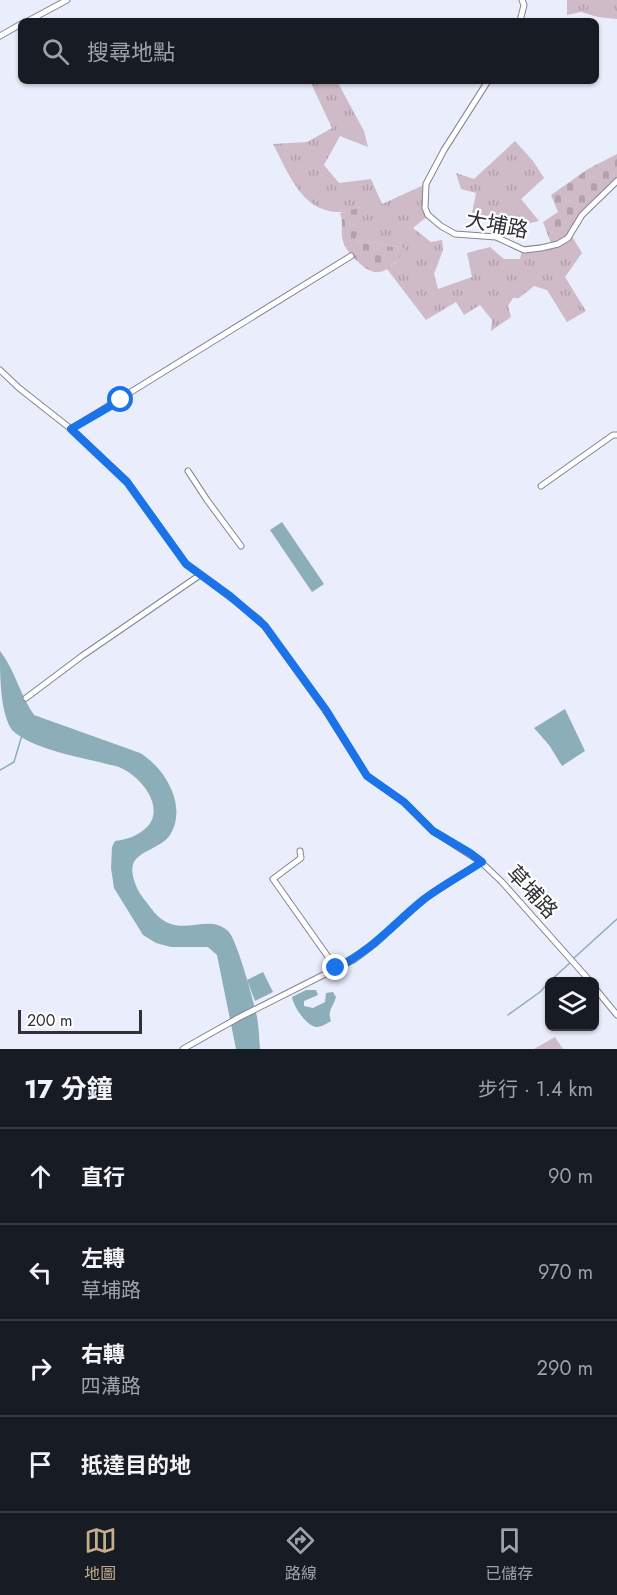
<!DOCTYPE html>
<html lang="zh-TW">
<meta charset="utf-8">
<style>
:root{--surface:#171b24;--page:#20242c;--text:#f1f3f6;--muted:#9ea1a6;--line:#363941;--accent:#c4ae8b}
body{margin:0;font-family:Jost,"Noto Sans TC",sans-serif;background:var(--page);color:var(--text)}
.controls{position:absolute;right:18px;bottom:18px;display:grid;overflow:hidden;border-radius:9px;box-shadow:0 2px 4px #0004}
.controls button{width:54px;height:54px;display:grid;place-items:center;padding:0;border:0;border-bottom:2px solid var(--line);background:var(--surface);color:var(--text);font:30px sans-serif}
.scale{position:absolute;left:18px;bottom:15px;width:124px;box-sizing:border-box;padding-left:6px;border:3px solid #303136;border-top:0;font-size:16px;line-height:21px;white-space:nowrap;color:#303136;-webkit-text-stroke:4px #fff;paint-order:stroke}
.stop{position:absolute;width:18px;height:18px;margin:-14px;border:4px solid #1a73e8;border-radius:50%;background:#fff}
.stop.end{background:#1a73e8;border-color:#fff;box-shadow:0 2px 6px #0008}
.list{margin:0;padding:0;list-style:none}
h2{display:flex;justify-content:space-between;align-items:center;height:78px;margin:0;padding:0 24px;font-size:26px}
h2 small{font-size:20px;font-weight:400;color:var(--muted)}
.list li{display:grid;grid-template-columns:39px 1fr auto;gap:18px;align-items:center;box-sizing:border-box;height:96px;padding:0 24px;border-top:2px solid var(--line)}
.list b{display:block;font-size:22px;white-space:nowrap}
.list p{margin:0;font-size:20px;white-space:nowrap;color:var(--muted)}
.list em{font-size:20px;font-style:normal;color:var(--muted)}
.icon{flex:none;width:33px;height:33px;fill:none;stroke:currentColor;stroke-width:2;stroke-linecap:round;stroke-linejoin:round}
.map{position:relative;flex:none;width:617px;height:1049px;overflow:hidden}
.search{position:absolute;background:var(--surface);box-shadow:0 2px 4px #0004;left:18px;right:18px;top:18px;height:66px;display:flex;align-items:center;gap:15px;box-sizing:border-box;padding:0 21px;border-radius:9px;color:var(--muted);font-size:22px}
.sheet{height:462px;background:var(--surface)}
nav{display:flex;justify-content:space-around;align-items:center;box-sizing:border-box;height:84px;border-top:2px solid var(--line);background:var(--surface);font-size:16px;color:var(--muted)}
nav a{display:grid;justify-items:center;gap:3px}
nav .on{color:var(--accent)}
.map>svg:first-child{display:block}
</style>
<div class="map">
<svg width="617" height="1049" viewBox="0 0 617 1049">
<defs>
<pattern id="grass-tufts" width="24" height="20" patternUnits="userSpaceOnUse" patternTransform="scale(1.5)"><rect width="24" height="20" fill="#cfbac7"/><path d="M3 7l-1-3M5 7V3M7 7l1-3M15 17l-1-3M17 17v-4M19 17l1-3" fill="none" stroke="#b2a0ac"/></pattern>
<pattern id="cemetery-stones" width="16" height="16" patternUnits="userSpaceOnUse" patternTransform="scale(1.5)"><rect width="16" height="16" fill="#cfbac7"/><path d="M2 7V4a2 2 0 0 1 4 0v3zM10 15v-3a2 2 0 0 1 4 0v3z" fill="#b2a0ac"/></pattern>
</defs>
<rect width="100%" height="100%" fill="#eaedfb"/>
<g fill="url(#grass-tufts)">
<polygon points="567,0 617,0 617,19 598,17 581,12 567,15"/>
<path d="M310 81H337L364 131 368 147 340 136 324 165 339 183 371 179 382 204 426 184 424 199 430 214 413 228 431 242 442 240 443 250 434 274 438 289 472 277 467 253 490 247 504 259H520L523 246 561 242 570 233 582 253 565 277 586 311 567 322 547 290 534 286 519 298H513L508 306 511 317 491 331 492 320 480 305 464 315 456 302 426 320 387 269 395 263 401 246 390 247 377 242 367 244 357 241 356 235 361 207C354 209 345 213 338 212 301 211 288 172 273 144L307 142 332 128Z"/>
<polygon points="515,141 533,161 544,178 521,199 539,221 522,225 472,213 476,193 461,189 456,173 474,179"/>
<polygon points="555,1037 563,1049 532,1049 534,1049"/>
</g>
<g fill="url(#cemetery-stones)">
<polygon points="617,154 617,181 605,192 570,233 561,241 551,243 543,222 558,212 551,195 588,169"/>
<path d="M361 207 363 230 356 235 357 241 367 244 377 242 390 247 401 246 406 250C389 270 379 283 356 260 351 254 345 249 343 241 340 231 344 223 340 213Z"/>
</g>
<g fill="#8baeb9">
<polygon points="282,522 324,584 312,592 270,530"/>
<path d="M0 651C15 670 20 695 34 715L140 753C165 768 188 806 170 835 161 848 141 850 134 862 130 870 134 881 137 888 140 895 146 901 150 907 177 945 205 910 228 931 237 939 254 1003 257 1017 259 1028 259 1038 260 1049H236L217 955 208 947H171L156 943 143 935 114 888 111 868 112 847 115 841C129 839 138 836 148 826 164 807 143 780 125 770 119 766 110 765 103 763 78 757 30 748 12 730 0 712 0 676 0 651Z"/>
<polygon points="565,709 585,751 562,766 549,745 534,728"/>
<polygon points="263,972 273,992 255,1001 247,980"/>
<path d="M306 990H316L318 995 304 1001V1006L313 1008 325 1002 326 993 333 992 336 997C333 1007 327 1011 331 1021 326 1024 321 1027 317 1027 307 1027 293 1006 292 997Z"/>
</g>
<g fill="none" stroke-linecap="round" stroke-linejoin="round">
<g stroke="#8baeb9" stroke-width="1.5">
<polyline points="0,770 14,762 22,735"/>
<polyline points="574,958 617,919"/>
<polyline points="550,981 571,962"/>
<polyline points="508,1015 540,992 549,982"/>
</g>
<defs>
<g id="minor">
<polyline points="28,21 67,0"/>
<polyline points="520,21 524,5 522,0"/>
<polyline points="0,36 21,24"/>
<polyline points="488,81 444,150 426,184 425,208 428,215 441,226 455,234 496,237 524,250 541,248 558,244 568,238 582,215 617,181"/>
<polyline points="0,370 19,388 71,429 127,481 186,564 260,620 325,710 367,776 404,802 433,831 481,862 502,882 590,981"/>
<polyline points="71,429 351,256"/>
<polyline points="188,471 207,500 241,546"/>
<polyline points="541,486 613,435 617,435"/>
<polyline points="26,698 82,656 200,575"/>
<polyline points="300,851 301,858 273,879 336,968"/>
<polyline points="594,987 617,1015"/>
<polyline points="183,1049 238,1018 355,959 376,943 424,899 481,862"/>
</g>
</defs>
<use href="#minor" stroke="#838592" stroke-width="7"/>
<use href="#minor" stroke="#fff" stroke-width="5"/>
</g>
<g fill="none" stroke-linecap="round" stroke-linejoin="round">
<path stroke="#1a73e8" stroke-width="8" d="M121 400 71 429 127 482 186 564 230 596 265 626 326 710 367 776 404 802 433 831 470 853 482 862C462 875 441 886 423 900 392 925 374 949 336 968"/>
</g>
<g text-anchor="middle" dominant-baseline="central" stroke-width="4.5" stroke-linejoin="round" paint-order="stroke">
<g font-size="21" fill="#303136" stroke="#fff">
<text transform="translate(497 225) rotate(11)">大埔路</text>
<text transform="translate(532 892) rotate(47)">草埔路</text>
</g>
</g>
</svg>
<div class="controls">
<button><svg class="icon" aria-label="layers" viewBox="0 0 24 24"><path d="M12 4l9 5-9 5-9-5zM3 14l9 5 9-5"/></svg></button>
</div>
<div class="scale">200 m</div>
<div class="stop" style="left:121px;top:400px"></div>
<div class="stop end" style="left:336px;top:968px"></div>
<div class="search"><svg class="icon" aria-label="search" viewBox="0 0 24 24"><circle cx="10" cy="10" r="6"/><path d="M15 15l6 6"/></svg>搜尋地點</div>
</div>
<section class="sheet">
<h2>17 分鐘<small>步行 · 1.4 km</small></h2>
<ul class="list">
<li><svg class="icon" aria-label="ahead" viewBox="0 0 24 24"><path d="M12 20V5M6 11l6-6 6 6"/></svg><div><b>直行</b></div><em>90 m</em></li>
<li><svg class="icon" aria-label="left" viewBox="0 0 24 24"><path d="M17 20v-9H6M10 6l-5 5 5 5"/></svg><div><b>左轉</b><p>草埔路</p></div><em>970 m</em></li>
<li><svg class="icon" aria-label="right" viewBox="0 0 24 24"><path d="M7 20v-9h11M14 6l5 5-5 5"/></svg><div><b>右轉</b><p>四溝路</p></div><em>290 m</em></li>
<li><svg class="icon" aria-label="arrive" viewBox="0 0 24 24"><path d="M6 21V4h12l-3 4 3 4H6"/></svg><div><b>抵達目的地</b></div></li>
</ul>
</section>
<nav>
<a class="on"><svg class="icon" aria-label="map" viewBox="0 0 24 24"><path d="M3 6l6-2 6 2 6-2v14l-6 2-6-2-6 2zM9 4v14M15 6v14"/></svg>地圖</a>
<a><svg class="icon" aria-label="directions" viewBox="0 0 24 24"><path d="M12 3l9 9-9 9-9-9zM9 14v-3h6M13 9l2 2-2 2"/></svg>路線</a>
<a><svg class="icon" aria-label="saved" viewBox="0 0 24 24"><path d="M7 4h10v16l-5-4-5 4z"/></svg>已儲存</a>
</nav>
